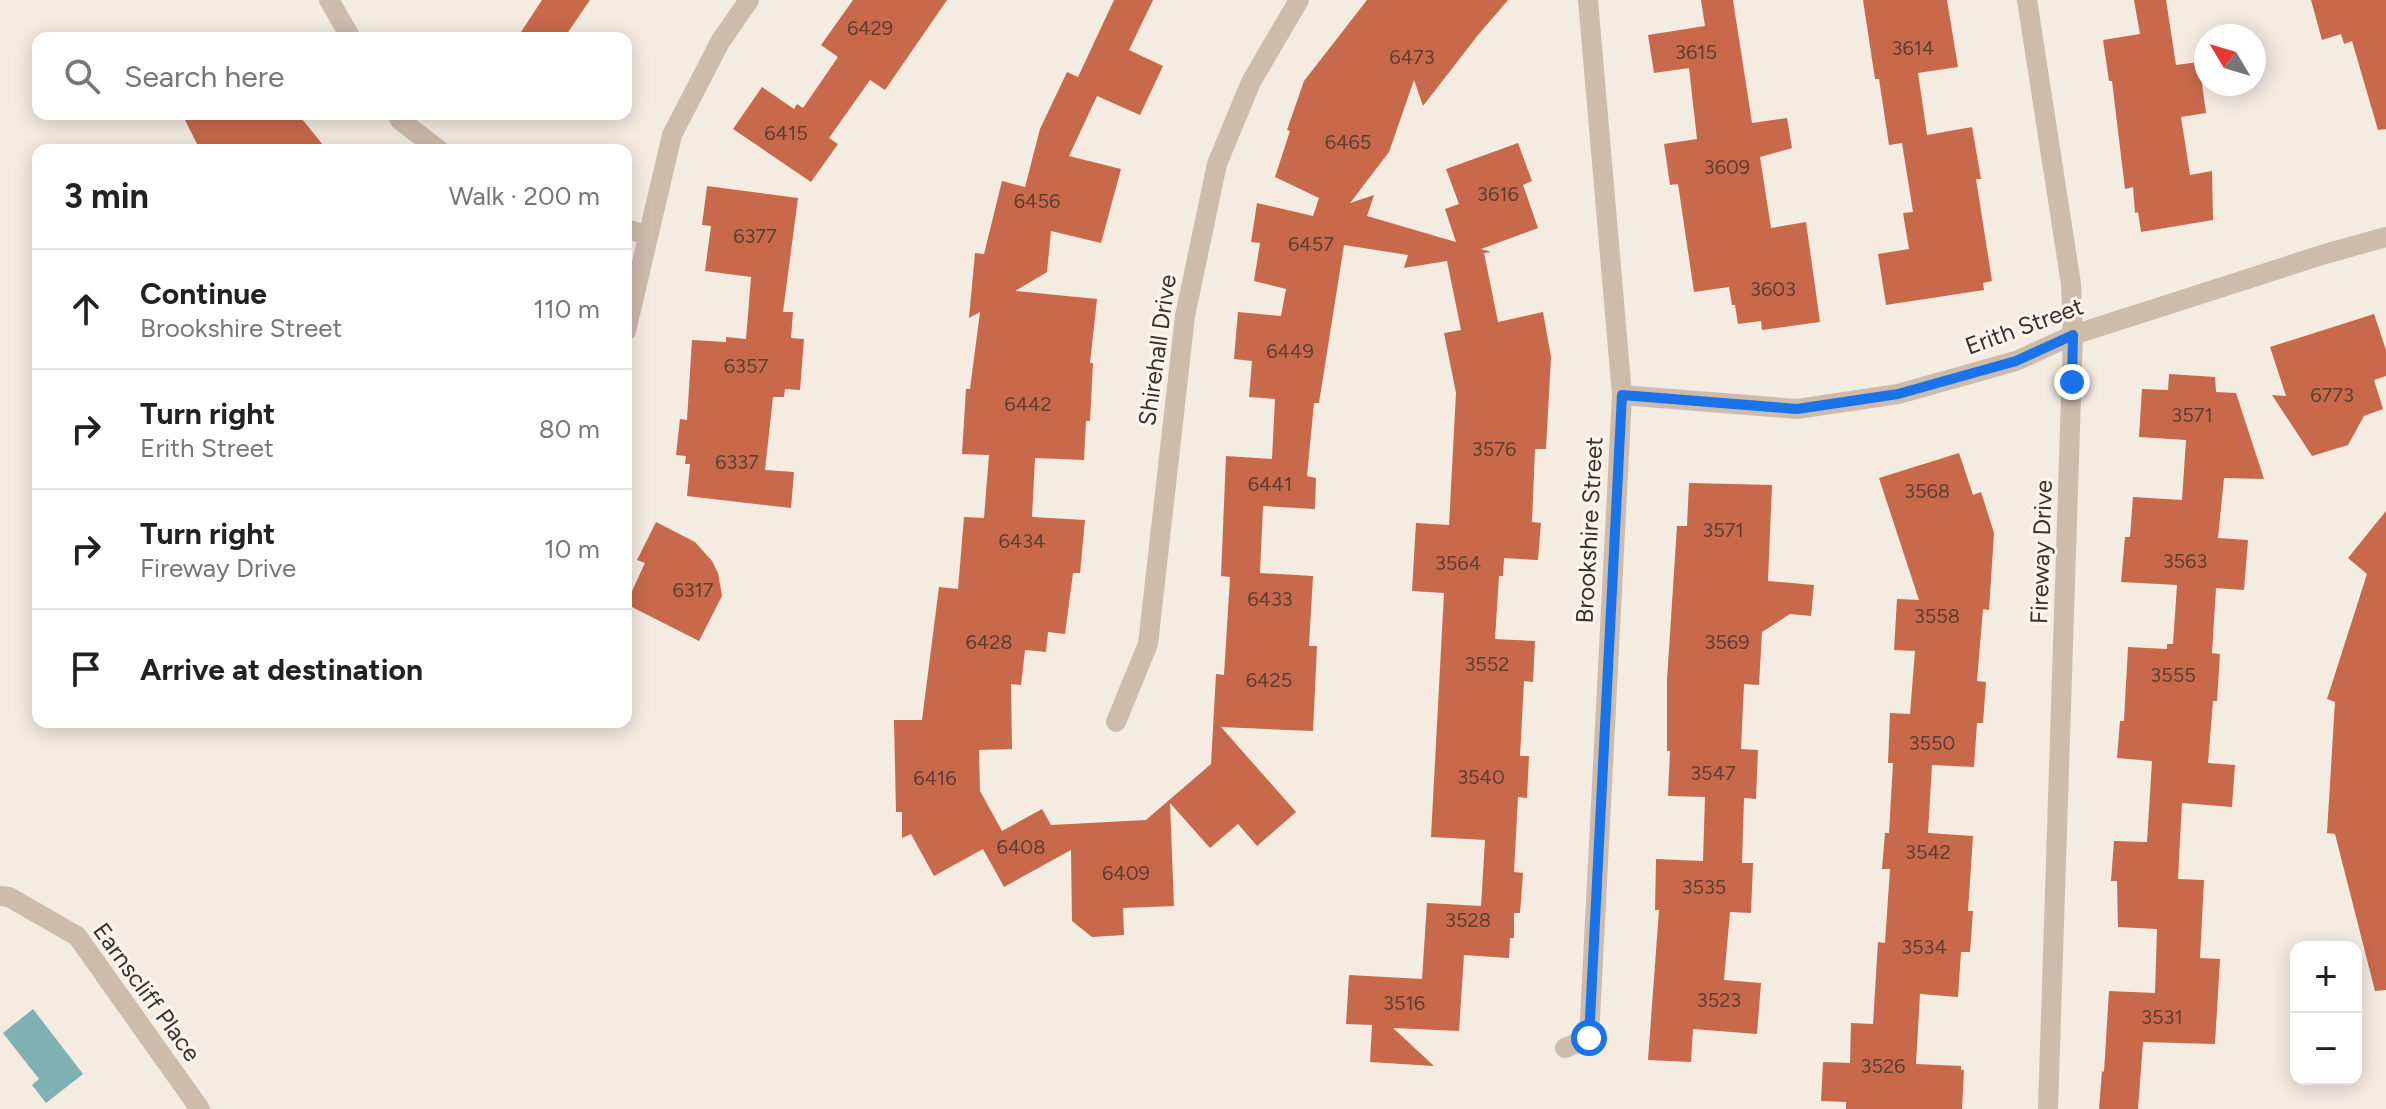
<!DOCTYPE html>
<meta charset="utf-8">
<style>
:root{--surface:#fff;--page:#f6f6f6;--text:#222;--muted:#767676;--line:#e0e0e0}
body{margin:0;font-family:Figtree,sans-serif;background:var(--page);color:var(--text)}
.controls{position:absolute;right:24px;bottom:24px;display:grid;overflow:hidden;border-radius:16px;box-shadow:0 4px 20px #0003}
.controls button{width:72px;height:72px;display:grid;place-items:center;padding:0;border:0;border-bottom:2px solid var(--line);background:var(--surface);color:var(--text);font:40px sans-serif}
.compass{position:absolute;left:2194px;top:24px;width:72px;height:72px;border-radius:50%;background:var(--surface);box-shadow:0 4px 20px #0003;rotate:308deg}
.stop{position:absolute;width:24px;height:24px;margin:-18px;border:6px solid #1a73e8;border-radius:50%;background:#fff}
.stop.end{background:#1a73e8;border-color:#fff;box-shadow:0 2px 8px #0008}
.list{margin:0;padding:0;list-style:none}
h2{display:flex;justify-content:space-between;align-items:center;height:104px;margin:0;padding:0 32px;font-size:34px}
h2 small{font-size:26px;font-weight:400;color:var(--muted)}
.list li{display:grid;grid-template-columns:52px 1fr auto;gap:24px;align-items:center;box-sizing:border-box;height:120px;padding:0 32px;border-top:2px solid var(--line)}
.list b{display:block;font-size:30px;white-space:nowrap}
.list p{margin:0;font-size:26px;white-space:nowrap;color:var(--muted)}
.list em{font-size:26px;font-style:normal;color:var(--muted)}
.icon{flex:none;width:44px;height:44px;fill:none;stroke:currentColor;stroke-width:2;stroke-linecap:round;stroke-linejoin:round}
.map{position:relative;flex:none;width:2386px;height:1109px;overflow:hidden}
.search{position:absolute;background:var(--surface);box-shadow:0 4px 20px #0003;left:32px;top:32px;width:600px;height:88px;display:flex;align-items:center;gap:20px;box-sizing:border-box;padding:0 28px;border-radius:16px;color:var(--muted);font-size:30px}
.panel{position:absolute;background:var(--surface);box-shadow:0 4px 20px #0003;left:32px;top:144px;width:600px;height:584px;border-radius:16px}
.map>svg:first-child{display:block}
</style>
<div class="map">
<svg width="2386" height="1109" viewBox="0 0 2386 1109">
<rect width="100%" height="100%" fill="#f4ebe1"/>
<polygon fill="#7fb0b2" points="33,1009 83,1074 46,1103 32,1085 39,1079 3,1033"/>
<g fill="#c8694b">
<polygon points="542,0 590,0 564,38 517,38"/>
<polygon points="853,0 947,0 885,90 870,80 829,138 838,144 811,182 733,129 762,87 794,109 797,104 803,108 838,57 821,45"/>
<polygon points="1114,0 1153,0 1129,50 1163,66 1140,115 1097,96 1069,156 1121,169 1101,243 1051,231 1047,272 1015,291 1097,299 1090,363 1093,363 1090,421 1086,421 1084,460 1035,458 1032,517 1085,520 1080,573 1073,573 1065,634 1048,632 1046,652 1025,650 1021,685 1011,684 1012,749 979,750 980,791 1002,831 1042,809 1051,825 1146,820 1211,764 1216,674 1224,675 1230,577 1221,576 1226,456 1272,459 1275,399 1249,397 1252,361 1234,359 1238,312 1281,316 1286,289 1254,281 1260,243 1251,242 1257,203 1313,216 1319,198 1275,177 1290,131 1287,130 1304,81 1367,0 1508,0 1478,35 1423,106 1414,80 1389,152 1350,203 1374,195 1367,216 1456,242 1445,209 1459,204 1446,169 1518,143 1532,181 1523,185 1538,228 1481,249 1491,252 1484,253 1498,322 1543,312 1551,357 1546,449 1535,449 1532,522 1541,523 1538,560 1504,558 1503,576 1499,576 1495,639 1535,641 1533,682 1524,681 1520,756 1529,756 1527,798 1518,797 1514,872 1523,873 1520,913 1514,913 1514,938 1510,938 1509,958 1464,955 1459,1031 1393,1028 1434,1066 1370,1062 1372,1025 1346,1024 1349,975 1422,979 1427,903 1481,906 1485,840 1431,837 1444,593 1412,591 1416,523 1449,525 1456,393 1444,333 1461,330 1447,261 1404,268 1408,255 1344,245 1319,403 1314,403 1307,476 1316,478 1315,509 1263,506 1260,573 1313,576 1309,646 1317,646 1313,731 1221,727 1296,812 1257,846 1238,824 1210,848 1170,803 1174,906 1123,908 1124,935 1092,937 1072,921 1071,850 1004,887 983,849 934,876 911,834 902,838 902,812 896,812 894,720 922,720 939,587 958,589 964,517 984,518 989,455 962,454 966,389 970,389 980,312 969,318 975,253 984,254 1002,181 1025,187 1040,129 1067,72 1078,77"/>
<polygon points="1701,0 1733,0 1752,123 1787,118 1792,148 1760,157 1771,228 1806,222 1820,322 1762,330 1761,321 1738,324 1735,305 1732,305 1729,287 1694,292 1678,184 1670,185 1664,144 1697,139 1689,68 1654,73 1648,35 1705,26"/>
<polygon points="1863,0 1947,0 1958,67 1918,73 1927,135 1972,127 1981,179 1976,179 1992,281 1983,283 1984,290 1886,305 1878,254 1909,249 1903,213 1913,212 1902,143 1889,145 1879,79 1875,79"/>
<polygon points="2134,0 2166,0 2176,65 2199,62 2206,113 2181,117 2190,175 2212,171 2213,220 2141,232 2138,212 2135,213 2133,187 2125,189 2112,81 2109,81 2103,40 2140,34"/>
<polygon points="2311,0 2386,0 2386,129 2378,130 2352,41 2344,44 2341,34 2322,40"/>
<polygon points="182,114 298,114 327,150 200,150"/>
<polygon points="707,186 798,198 783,312 793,312 791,338 804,339 800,390 785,389 784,397 773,397 765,470 794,472 791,508 687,496 690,464 685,464 686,456 676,455 680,419 687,420 692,340 726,342 726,337 746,339 751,277 705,271 711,226 702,225"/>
<polygon points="2374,314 2386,350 2386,376 2374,380 2383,409 2364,416 2348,445 2312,456 2272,395 2286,396 2270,347"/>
<polygon points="2169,374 2215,377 2216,392 2236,393 2264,479 2224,478 2218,538 2248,540 2244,590 2216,588 2212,653 2220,654 2217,701 2213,701 2208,763 2235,765 2232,807 2182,803 2178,879 2204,880 2200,958 2220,959 2215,1044 2143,1042 2138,1109 2099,1109 2102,1071 2104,1072 2109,991 2155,993 2157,929 2118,927 2117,881 2111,881 2114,841 2147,842 2152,761 2117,758 2120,721 2124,721 2128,647 2167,649 2167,644 2173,644 2177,585 2121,582 2125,537 2130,537 2133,497 2182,500 2186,440 2139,437 2142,389 2168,390"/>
<polygon points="1959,453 1973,495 1981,492 1994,533 1989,610 1983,609 1977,681 1986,682 1983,723 1977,723 1974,767 1932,765 1928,833 1973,836 1968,911 1973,911 1970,952 1961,952 1958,997 1920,994 1916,1064 1961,1066 1961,1070 1964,1070 1962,1109 1846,1109 1846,1102 1821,1101 1823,1062 1850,1063 1851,1023 1873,1024 1878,942 1885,943 1890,869 1882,869 1885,833 1889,833 1893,763 1888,763 1890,713 1910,714 1915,651 1894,650 1897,599 1919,600 1879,478"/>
<polygon points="1689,483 1772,485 1768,581 1814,585 1811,616 1790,614 1762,632 1759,685 1744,684 1741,749 1758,750 1756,799 1744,798 1742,863 1753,863 1751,913 1730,912 1724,980 1761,983 1757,1034 1693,1029 1691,1062 1648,1060 1659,910 1655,910 1656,859 1703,861 1705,797 1668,796 1670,751 1667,751 1667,680 1677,526 1687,526"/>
<polygon points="2386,511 2386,990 2375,991 2335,834 2327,833 2335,702 2327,699 2367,574 2348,558"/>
<polygon points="656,522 695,542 712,561 718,573 722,596 699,641 626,604 645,563 637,560"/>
</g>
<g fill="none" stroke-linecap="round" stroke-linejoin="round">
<g stroke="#cdbbac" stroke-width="20">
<polyline points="329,0 351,38"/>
<polyline points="2027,0 2071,284 2073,335 2048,1109"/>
<polyline points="397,114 400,120 439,150"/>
<polyline points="626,229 647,235"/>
<polyline points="626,331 672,135 720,42 749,0"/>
<polyline points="1622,395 1797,409 1898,394 2016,361 2073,335 2325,254 2386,237"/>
<polyline points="1116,722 1148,644 1185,316 1217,164 1251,82 1299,0"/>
<polyline points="0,896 9,897 77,936 200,1109"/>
<polyline points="1565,1048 1589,1038 1622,395 1588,0"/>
</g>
</g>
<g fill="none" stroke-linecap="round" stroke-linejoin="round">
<polyline stroke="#1a73e8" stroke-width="10" points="1589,1038 1622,395 1797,409 1898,394 2016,361 2073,335 2072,382"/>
</g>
<g text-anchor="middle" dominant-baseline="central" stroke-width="6" stroke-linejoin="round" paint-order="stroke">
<g font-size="20" fill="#5e3e33">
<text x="870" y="28">6429</text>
<text x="1913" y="48">3614</text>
<text x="1696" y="52">3615</text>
<text x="1412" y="57">6473</text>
<text x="786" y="133">6415</text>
<text x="1348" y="142">6465</text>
<text x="1727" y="167">3609</text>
<text x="1498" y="194">3616</text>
<text x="1037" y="201">6456</text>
<text x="755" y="236">6377</text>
<text x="1311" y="244">6457</text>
<text x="1773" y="289">3603</text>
<text x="1290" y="351">6449</text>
<text x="746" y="366">6357</text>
<text x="2332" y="395">6773</text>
<text x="1028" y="404">6442</text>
<text x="2192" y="415">3571</text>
<text x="1494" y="449">3576</text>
<text x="737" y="462">6337</text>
<text x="1270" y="484">6441</text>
<text x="1927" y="491">3568</text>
<text x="1723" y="530">3571</text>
<text x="1022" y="541">6434</text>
<text x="2185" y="561">3563</text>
<text x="1458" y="563">3564</text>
<text x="693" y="590">6317</text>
<text x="1270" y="599">6433</text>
<text x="1937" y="616">3558</text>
<text x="989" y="642">6428</text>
<text x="1727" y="642">3569</text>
<text x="1487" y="664">3552</text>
<text x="2173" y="675">3555</text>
<text x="1269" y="680">6425</text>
<text x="1932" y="743">3550</text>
<text x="1713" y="773">3547</text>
<text x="1481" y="777">3540</text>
<text x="935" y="778">6416</text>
<text x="1021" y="847">6408</text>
<text x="1928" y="852">3542</text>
<text x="1126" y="873">6409</text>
<text x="1704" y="887">3535</text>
<text x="1468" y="920">3528</text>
<text x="1924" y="947">3534</text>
<text x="1719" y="1000">3523</text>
<text x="1404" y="1003">3516</text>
<text x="2162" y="1017">3531</text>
<text x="1883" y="1066">3526</text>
</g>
<g font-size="24" fill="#3b302b" stroke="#fbf5ee">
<text transform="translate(2024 326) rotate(-20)">Erith Street</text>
<text transform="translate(1157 350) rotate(-82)">Shirehall Drive</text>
<text transform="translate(1589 530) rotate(-87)">Brookshire Street</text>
<text transform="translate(2041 552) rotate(-88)">Fireway Drive</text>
<text transform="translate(147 992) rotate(54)">Earnscliff Place</text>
</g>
</g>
</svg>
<div class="controls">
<button>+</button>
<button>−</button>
</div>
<svg class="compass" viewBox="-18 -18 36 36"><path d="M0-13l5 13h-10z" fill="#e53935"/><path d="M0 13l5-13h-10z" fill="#767676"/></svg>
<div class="stop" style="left:1589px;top:1038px"></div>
<div class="stop end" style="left:2072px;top:382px"></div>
<div class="search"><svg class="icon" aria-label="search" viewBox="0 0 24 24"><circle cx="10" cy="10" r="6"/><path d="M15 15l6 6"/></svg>Search here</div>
<section class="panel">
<h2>3 min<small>Walk · 200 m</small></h2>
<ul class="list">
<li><svg class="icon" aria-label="ahead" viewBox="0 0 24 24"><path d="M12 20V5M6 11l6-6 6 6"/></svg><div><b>Continue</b><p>Brookshire Street</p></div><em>110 m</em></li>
<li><svg class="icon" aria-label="right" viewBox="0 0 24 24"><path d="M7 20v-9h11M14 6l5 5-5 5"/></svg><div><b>Turn right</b><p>Erith Street</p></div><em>80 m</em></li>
<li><svg class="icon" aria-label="right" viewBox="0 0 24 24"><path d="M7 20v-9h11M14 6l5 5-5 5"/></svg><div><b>Turn right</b><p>Fireway Drive</p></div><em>10 m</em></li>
<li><svg class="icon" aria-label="arrive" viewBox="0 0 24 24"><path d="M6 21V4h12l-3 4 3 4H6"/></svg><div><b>Arrive at destination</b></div></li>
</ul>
</section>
</div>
